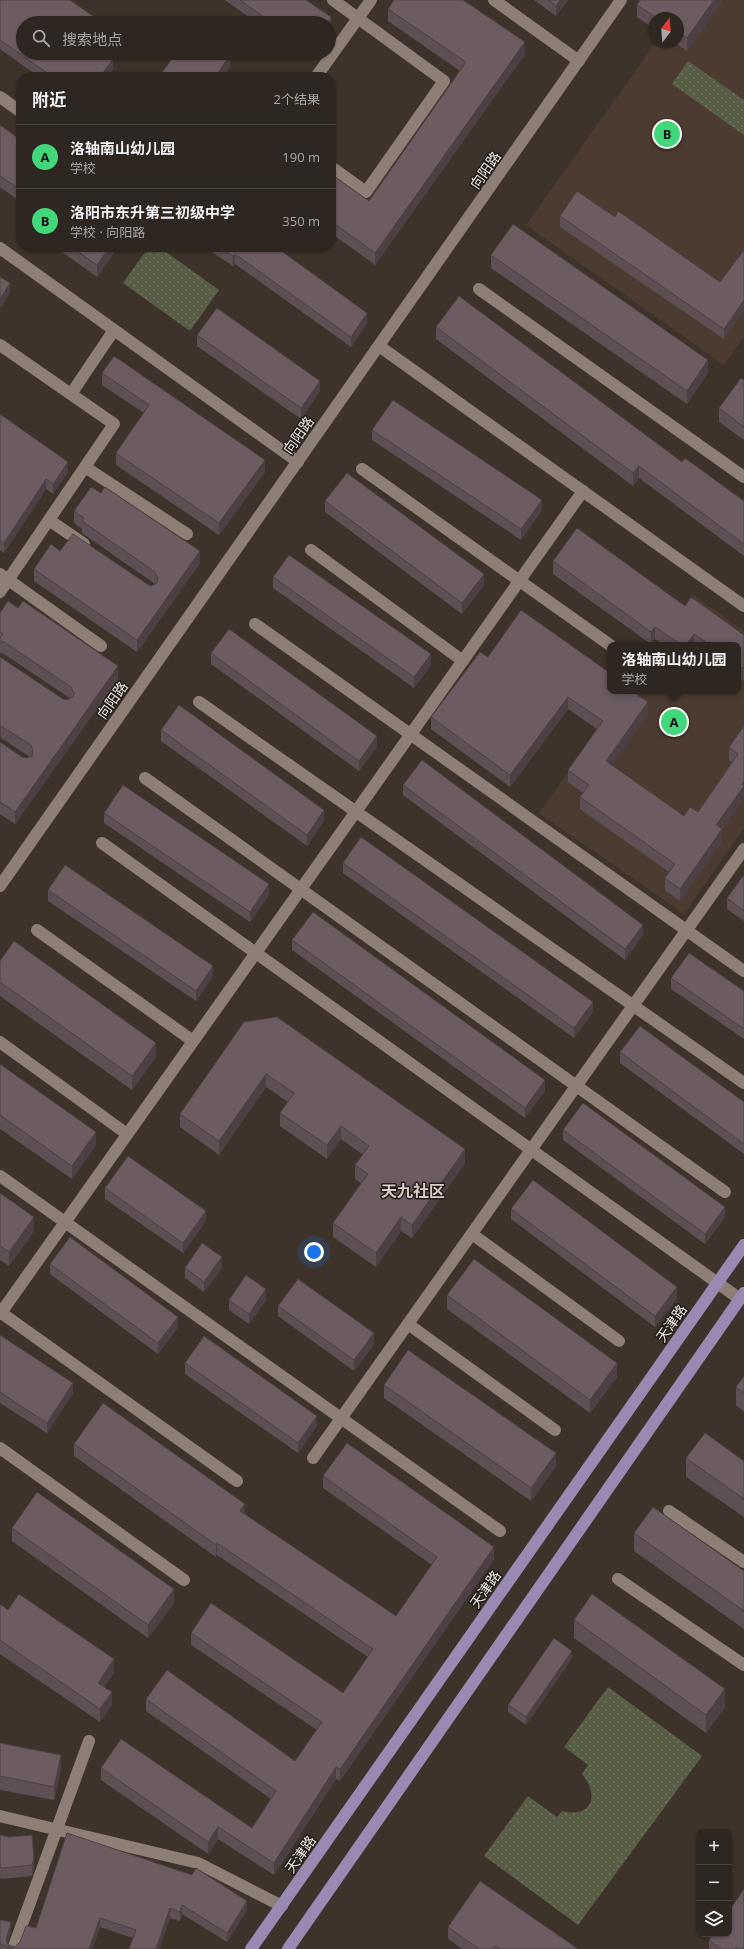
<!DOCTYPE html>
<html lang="zh">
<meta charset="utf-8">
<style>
:root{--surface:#2e2620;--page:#362e29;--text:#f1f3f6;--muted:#a7a5a5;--line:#49433e;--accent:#43d77b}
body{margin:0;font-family:"Open Sans","Noto Sans SC",sans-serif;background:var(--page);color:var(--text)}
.controls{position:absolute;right:12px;bottom:12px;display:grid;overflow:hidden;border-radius:8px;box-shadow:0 1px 3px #0004}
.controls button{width:36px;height:36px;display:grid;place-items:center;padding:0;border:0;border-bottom:1px solid var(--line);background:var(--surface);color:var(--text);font:20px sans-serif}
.compass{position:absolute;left:648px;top:12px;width:36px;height:36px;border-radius:50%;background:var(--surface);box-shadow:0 1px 3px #0004;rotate:16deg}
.you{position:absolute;left:314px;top:1252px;width:14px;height:14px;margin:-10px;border:3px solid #fff;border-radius:50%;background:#1a73e8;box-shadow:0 0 0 6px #1a73e833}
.badge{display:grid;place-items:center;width:26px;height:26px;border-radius:50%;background:var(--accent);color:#111;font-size:13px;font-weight:700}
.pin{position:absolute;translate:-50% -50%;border:2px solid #fff;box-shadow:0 1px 4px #0006}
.popup{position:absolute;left:607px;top:642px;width:134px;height:52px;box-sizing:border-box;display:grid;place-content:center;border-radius:8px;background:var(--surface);filter:drop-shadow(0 1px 3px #0005);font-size:13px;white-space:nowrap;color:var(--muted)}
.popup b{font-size:15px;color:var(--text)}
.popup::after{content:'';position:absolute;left:50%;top:100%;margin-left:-8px;border:8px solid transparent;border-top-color:var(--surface)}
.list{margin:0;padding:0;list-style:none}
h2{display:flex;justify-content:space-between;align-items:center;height:52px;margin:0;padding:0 16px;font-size:17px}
h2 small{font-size:13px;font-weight:400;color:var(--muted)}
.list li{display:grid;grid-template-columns:26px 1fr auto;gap:12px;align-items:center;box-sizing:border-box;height:64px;padding:0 16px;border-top:1px solid var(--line)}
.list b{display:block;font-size:15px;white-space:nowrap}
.list p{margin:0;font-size:13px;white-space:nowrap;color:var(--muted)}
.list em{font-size:13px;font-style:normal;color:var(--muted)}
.icon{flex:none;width:22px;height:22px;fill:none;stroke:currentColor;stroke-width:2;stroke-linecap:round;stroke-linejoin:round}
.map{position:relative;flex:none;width:744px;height:1949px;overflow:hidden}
.search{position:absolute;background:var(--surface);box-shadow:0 1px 3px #0004;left:16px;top:16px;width:320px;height:44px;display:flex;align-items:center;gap:10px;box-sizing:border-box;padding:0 14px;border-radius:22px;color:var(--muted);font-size:15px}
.panel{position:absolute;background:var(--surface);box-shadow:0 1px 3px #0004;left:16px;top:72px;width:320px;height:180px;border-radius:16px}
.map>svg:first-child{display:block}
</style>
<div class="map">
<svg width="744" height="1949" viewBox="0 0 744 1949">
<defs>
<pattern id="green-dots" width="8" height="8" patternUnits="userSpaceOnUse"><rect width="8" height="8" fill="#575e45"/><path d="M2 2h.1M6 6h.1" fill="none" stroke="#6f7560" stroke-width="1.8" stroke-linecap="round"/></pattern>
</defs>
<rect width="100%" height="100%" fill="#3e332a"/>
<g fill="#4c3b30">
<polygon points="685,0 744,0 744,337 724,365 526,225 656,42 678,42 678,18"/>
<polygon points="693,595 744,631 744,828 684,914 539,813 626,691 738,691 738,645 658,645"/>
</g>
<g fill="url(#green-dots)">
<polygon points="688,61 744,100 744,135 672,84"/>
<polygon points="149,247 159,247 219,290 190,331 123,283"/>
<path d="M608 1687 702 1756 578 1925 484 1856 528 1796 557 1817 562 1811C592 1819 600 1795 582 1774L588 1765 564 1747Z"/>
</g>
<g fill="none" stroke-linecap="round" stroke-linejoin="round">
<g stroke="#8d7f76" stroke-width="12">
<polyline points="494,0 579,61"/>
<polyline points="316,77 371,0"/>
<polyline points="0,97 21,112"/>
<polyline points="331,167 366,192 444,81 333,0"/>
<polyline points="0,248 298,462"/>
<polyline points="479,289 744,477"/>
<polyline points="0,345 114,424 0,592"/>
<polyline points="379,346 744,606"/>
<polyline points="71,394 114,330"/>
<polyline points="85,467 187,534"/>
<polyline points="362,469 610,645"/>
<polyline points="49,520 84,544"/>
<polyline points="311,550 463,661"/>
<polyline points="0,574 101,646"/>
<polyline points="255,624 744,971"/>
<polyline points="199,702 744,1083"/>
<polyline points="145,778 725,1192"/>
<polyline points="102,843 740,1299"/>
<polyline points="0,886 621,0"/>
<polyline points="37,930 193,1041"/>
<polyline points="0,1042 127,1134"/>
<polyline points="0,1176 500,1531"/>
<polyline points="472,1234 619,1341"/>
<polyline points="0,1312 237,1481"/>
<polyline points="0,1314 583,491"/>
<polyline points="408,1324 555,1430"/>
<polyline points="0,1448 184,1580"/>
<polyline points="313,1458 744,849"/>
<polyline points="669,1511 744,1562"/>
<polyline points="618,1579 744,1665"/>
<polyline points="0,1816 198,1863 282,1906"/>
<polyline points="13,1949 89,1741"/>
</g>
<g stroke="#9989b3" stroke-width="12">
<polyline points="251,1949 744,1245"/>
<polyline points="288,1949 744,1293"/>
</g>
</g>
<g fill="#5d4f53">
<polygon points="0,0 110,53 108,55 113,69 107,77 39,77 0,49"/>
<polygon points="225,0 306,0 331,17 331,28 329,32 329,23 257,23"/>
<polygon points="534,0 568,0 556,16"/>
<polygon points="640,0 723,0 687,51 674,42 678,42 678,18 654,18 654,29 637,17 637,5"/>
<polygon points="388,9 525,54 375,265 331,233 331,174 369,201 460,71 388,21"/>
<polygon points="300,53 314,53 309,60"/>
<polygon points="0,125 21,140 21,202 0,187"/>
<polygon points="560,216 615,217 720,282 744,250 724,339 560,227"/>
<polygon points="55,247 118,247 97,277"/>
<polygon points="204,247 276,247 367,323 351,347 235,264 233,266"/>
<polygon points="491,255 708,373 687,404 491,268"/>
<polygon points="436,327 744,501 744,556 639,478 633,486 436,339"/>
<polygon points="197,335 320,391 301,419 197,346"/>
<polygon points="102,373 265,472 219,535 116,465 116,453 144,413 102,385"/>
<polygon points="744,380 744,440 719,422 719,408"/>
<polygon points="0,414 68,472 53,494 46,489 4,553 0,550"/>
<polygon points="372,430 542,510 521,540 372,440"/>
<polygon points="325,501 484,585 462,614 325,512"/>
<polygon points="74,511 200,563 137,652 34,581 34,569 147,584 151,586 155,584 82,533 82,529 74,523"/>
<polygon points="553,561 685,606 744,635 744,681 738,677 738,645 664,645 655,639 651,644 553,574"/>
<polygon points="273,577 431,665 414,688 273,588"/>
<polygon points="0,613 118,679 15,824 0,814 0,742 22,757 26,758 30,757 1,738 0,657 63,699 67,700 71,699 4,654 0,653"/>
<polygon points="211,653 377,746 359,771 211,664"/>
<polygon points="488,657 648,714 611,765 684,816 698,812 733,763 729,760 729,747 744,726 744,798 722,829 722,841 680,901 665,890 665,878 669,872 580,809 580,797 583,793 568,782 568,770 597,729 568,709 510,787 431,729 431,717"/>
<polygon points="161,730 324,821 307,846 161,741"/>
<polygon points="403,785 643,935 625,960 403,795"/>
<polygon points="104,813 269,895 250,922 104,823"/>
<polygon points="343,863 593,1012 574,1038 343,873"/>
<polygon points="744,875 744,921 727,909 727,898"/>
<polygon points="48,890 213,976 196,1001 48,901"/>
<polygon points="292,940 545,1091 525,1118 292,950"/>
<polygon points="0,961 156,1057 132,1090 0,996"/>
<polygon points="671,978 744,991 744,1039 671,989"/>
<polygon points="244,1022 465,1163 412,1238 401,1231 376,1267 333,1237 333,1223 361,1183 355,1179 355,1165 363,1155 341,1139 327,1159 280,1126 280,1113 288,1102 266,1087 219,1155 180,1127 180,1114"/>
<polygon points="620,1052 744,1102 744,1154 620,1063"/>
<polygon points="0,1064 96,1145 72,1179 0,1129"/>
<polygon points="563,1130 725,1217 705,1244 563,1140"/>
<polygon points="105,1188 206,1221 183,1253 105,1199"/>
<polygon points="0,1193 34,1231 9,1266 0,1260"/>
<polygon points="511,1209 677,1298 655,1327 511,1219"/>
<polygon points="50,1264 178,1327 158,1354 50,1274"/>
<polygon points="185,1268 222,1268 204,1292 185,1278"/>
<polygon points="447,1295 617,1377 590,1413 447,1309"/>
<polygon points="229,1300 266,1300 249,1324 229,1310"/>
<polygon points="278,1306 374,1344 354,1371 278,1316"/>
<polygon points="0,1336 73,1393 47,1433 0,1403"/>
<polygon points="185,1363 317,1426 298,1453 185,1374"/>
<polygon points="744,1376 744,1412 736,1405 736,1387"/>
<polygon points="384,1385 556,1466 531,1501 384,1398"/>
<polygon points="74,1444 245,1515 396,1616 432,1565 323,1488 323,1476 494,1559 340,1781 336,1779 274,1875 218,1839 208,1854 101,1780 101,1768 252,1828 271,1799 146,1711 146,1699 295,1761 317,1730 191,1645 191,1633 343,1693 368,1657 217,1555 216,1557 74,1456"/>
<polygon points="686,1458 744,1461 744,1517 686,1477"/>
<polygon points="12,1528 174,1603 148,1638 12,1541"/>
<polygon points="634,1533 744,1571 744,1629 634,1551"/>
<polygon points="0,1604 8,1610 114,1673 104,1687 112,1705 100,1722 0,1654"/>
<polygon points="574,1620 725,1707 706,1733 574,1638"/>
<polygon points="572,1658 526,1725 508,1712 508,1705"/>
<polygon points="0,1743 61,1768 54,1800 0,1790"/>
<polygon points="67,1833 247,1910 227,1942 182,1914 180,1921 170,1918 133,1938 100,1927 92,1949 0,1949 0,1920 11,1932 7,1944 15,1947 36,1928"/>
<polygon points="0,1835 9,1837 32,1835 34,1869 32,1876 2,1879 0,1878"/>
<polygon points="448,1927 578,1949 462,1949 448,1939"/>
<polygon points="709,1940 744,1949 709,1949"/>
</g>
<g fill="#4c4044">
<polygon points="560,0 568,0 556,16 556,6"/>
<polygon points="714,0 723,0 687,51 687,38"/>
<polygon points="331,17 331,28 329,32 329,23 328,23"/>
<polygon points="525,42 525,54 375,265 375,253"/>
<polygon points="103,53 110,53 103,62"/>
<polygon points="309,53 314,53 309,60"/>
<polygon points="230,55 230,67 223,77 215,77"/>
<polygon points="113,59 113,69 107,77 100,77"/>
<polygon points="110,247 118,247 97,277 97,265"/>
<polygon points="235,254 235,264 233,266 233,256"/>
<polygon points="10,283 10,293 0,309 0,299"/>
<polygon points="744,300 744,311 724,339 724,329"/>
<polygon points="367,313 367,323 351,347 351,337"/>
<polygon points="708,360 708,373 687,404 687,391"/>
<polygon points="320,381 320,391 301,419 301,408"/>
<polygon points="265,460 265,472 219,535 219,523"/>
<polygon points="68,462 68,472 53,494 53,484"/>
<polygon points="639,466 639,478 633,486 633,473"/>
<polygon points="46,479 46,489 4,553 4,543"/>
<polygon points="542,500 542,510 521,540 521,529"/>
<polygon points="200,551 200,563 137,652 137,640"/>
<polygon points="484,574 484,585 462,614 462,603"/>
<polygon points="655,627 655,639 651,644 651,632"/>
<polygon points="694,634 694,645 686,645"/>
<polygon points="431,654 431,665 414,688 414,677"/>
<polygon points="118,666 118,679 15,824 15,812"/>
<polygon points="568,697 568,709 510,787 510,775"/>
<polygon points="648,702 648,714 606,773 606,761"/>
<rect x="0" y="726" width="1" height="12"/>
<polygon points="377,736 377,746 359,771 359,761"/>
<polygon points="744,781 744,798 716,837 716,825"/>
<polygon points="324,810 324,821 307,846 307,835"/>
<polygon points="722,829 722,841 680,901 680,889"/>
<polygon points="269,884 269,895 250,922 250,912"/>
<polygon points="643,925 643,935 625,960 625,949"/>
<polygon points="213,966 213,976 196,1001 196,991"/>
<polygon points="593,1002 593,1012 574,1038 574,1028"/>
<polygon points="156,1043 156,1057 132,1090 132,1076"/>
<polygon points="266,1074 266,1087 219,1155 219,1141"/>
<polygon points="545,1080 545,1091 525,1118 525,1108"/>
<polygon points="341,1126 341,1139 327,1159 327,1145"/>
<polygon points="96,1132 96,1145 72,1179 72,1166"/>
<polygon points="465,1149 465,1163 412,1238 412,1225"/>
<polygon points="725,1207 725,1217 705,1244 705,1234"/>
<polygon points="206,1211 206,1221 183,1253 183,1243"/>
<polygon points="34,1217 34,1231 9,1266 9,1252"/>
<polygon points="401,1217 401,1231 376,1267 376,1253"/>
<polygon points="222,1257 222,1268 204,1292 204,1282"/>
<polygon points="677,1287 677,1298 655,1327 655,1316"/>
<polygon points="266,1289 266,1300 249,1324 249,1314"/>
<polygon points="178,1317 178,1327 158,1354 158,1343"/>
<polygon points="374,1333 374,1344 354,1371 354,1360"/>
<polygon points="617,1363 617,1377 590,1413 590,1400"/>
<polygon points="73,1383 73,1393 47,1433 47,1423"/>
<polygon points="317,1416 317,1426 298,1453 298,1443"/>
<polygon points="556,1453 556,1466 531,1501 531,1488"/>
<polygon points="245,1504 245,1516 240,1511"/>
<polygon points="217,1543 217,1555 216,1557 216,1545"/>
<polygon points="494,1547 494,1559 340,1781 340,1769"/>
<polygon points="174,1589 174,1603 148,1638 148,1625"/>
<polygon points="572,1651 572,1658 526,1725 526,1717"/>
<polygon points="114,1659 114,1673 98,1696 98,1683"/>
<polygon points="725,1689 725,1707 706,1733 706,1715"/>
<polygon points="112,1692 112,1705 100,1722 100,1709"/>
<polygon points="61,1755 61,1768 54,1800 54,1787"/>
<polygon points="336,1767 336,1779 274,1875 274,1863"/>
<polygon points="218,1827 218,1839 208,1854 208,1842"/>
<polygon points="34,1859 34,1869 32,1876 32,1865"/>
<polygon points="247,1901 247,1910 227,1942 227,1933"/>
<polygon points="182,1905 182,1914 180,1921 180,1912"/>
<polygon points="170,1908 170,1918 160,1949 156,1949"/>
<polygon points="100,1918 100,1927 92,1949 89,1949"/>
<polygon points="11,1922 11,1932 7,1946 6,1940"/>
</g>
<g fill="#6c5c61" stroke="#4c4044">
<polygon points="0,0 70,0 103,23 23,23 23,53 105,53 113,59 100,77 53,77 0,40"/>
<polygon points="240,0 306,0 331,17 328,23 272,23"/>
<polygon points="394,0 463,0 525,42 375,253 331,221 331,174 369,201 466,62 388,9"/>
<polygon points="548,0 560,0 556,6"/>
<polygon points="640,0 714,0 687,38 678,32 678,18 657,18 637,5"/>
<polygon points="176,53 228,53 230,55 215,77 159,77"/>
<polygon points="0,125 21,140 21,190 0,176"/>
<polygon points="577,191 615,217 618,211 720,282 744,250 744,300 724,329 560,216"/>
<polygon points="513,224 708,360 687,391 491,255"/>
<polygon points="71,247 110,247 97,265"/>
<polygon points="219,247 276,247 367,313 351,337 235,254 233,256"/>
<polygon points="0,277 10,283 0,299"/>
<polygon points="459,296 682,462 685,458 744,501 744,544 639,466 633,473 436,327"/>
<polygon points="217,308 320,381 301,408 197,335"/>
<polygon points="114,356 265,460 219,523 116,453 149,405 102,373"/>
<polygon points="741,378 744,380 744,427 719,408"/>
<polygon points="393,400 542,500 521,529 372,430"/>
<polygon points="0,414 68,462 53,484 46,479 4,543 0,540"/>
<polygon points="347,473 484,574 462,603 325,501"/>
<polygon points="91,487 101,493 105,487 200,551 137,640 34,569 51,544 60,551 73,534 147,584 151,586 157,583 158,578 155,572 82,521 84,518 74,511"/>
<polygon points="577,528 685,606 691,597 744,635 744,669 738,665 738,645 710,645 694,634 686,645 682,645 655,627 651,632 553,561"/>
<polygon points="289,555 431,654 414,677 273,577"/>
<polygon points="8,601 18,608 23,601 118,666 15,812 0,802 0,742 22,757 26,758 32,756 33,751 31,745 1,726 0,726 0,657 63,699 67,700 73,697 74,693 71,687 4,642 0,641 0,637 3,634 0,632 0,613"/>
<polygon points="521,610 610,673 610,691 632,691 648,702 606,761 684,816 690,807 698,812 738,754 729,747 744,726 744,781 742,784 744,786 716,825 722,829 680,889 665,878 675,864 580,797 589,785 568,770 603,721 568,697 510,775 431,717 480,652 488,657"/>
<polygon points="229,629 377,736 359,761 211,653"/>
<polygon points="179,705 324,810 307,835 161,730"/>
<polygon points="422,760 643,925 625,949 403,785"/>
<polygon points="123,785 269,884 250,912 104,813"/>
<polygon points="361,837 593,1002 574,1028 343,863"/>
<polygon points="65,865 213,966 196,991 48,890"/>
<polygon points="744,875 744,911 727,898"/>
<polygon points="313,912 545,1080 525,1108 292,940"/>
<polygon points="14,941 156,1043 132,1076 0,982 0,961"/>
<polygon points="689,953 744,991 744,1029 671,978"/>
<polygon points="277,1017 465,1149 412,1225 401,1217 376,1253 333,1223 368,1174 355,1165 369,1146 341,1126 327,1145 280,1113 294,1093 266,1074 219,1141 180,1114 244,1022"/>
<polygon points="640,1026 744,1102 744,1144 620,1052"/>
<polygon points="0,1064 96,1132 72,1166 0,1115"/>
<polygon points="583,1103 725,1207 705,1234 563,1130"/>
<polygon points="128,1156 206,1211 183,1243 105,1188"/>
<polygon points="533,1180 677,1287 655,1316 511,1209"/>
<polygon points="0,1193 34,1217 9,1252 0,1246"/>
<polygon points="70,1237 178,1317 158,1343 50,1264"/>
<polygon points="202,1243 222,1257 204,1282 185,1268"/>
<polygon points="474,1259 617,1363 590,1400 447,1295"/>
<polygon points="246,1275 266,1289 249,1314 229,1300"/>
<polygon points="298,1279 374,1333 354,1360 278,1306"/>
<polygon points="0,1335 73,1383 47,1423 0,1392"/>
<polygon points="204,1336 317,1416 298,1443 185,1363"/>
<polygon points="408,1350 556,1453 531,1488 384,1385"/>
<polygon points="744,1376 744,1393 736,1387"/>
<polygon points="103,1403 245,1504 240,1511 396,1616 437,1557 323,1476 347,1443 494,1547 340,1769 336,1767 274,1863 218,1827 208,1842 101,1768 121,1739 252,1828 276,1791 146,1699 167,1670 295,1761 322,1722 191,1633 211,1603 343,1693 373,1649 217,1543 216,1545 74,1444"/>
<polygon points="705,1433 744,1461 744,1499 686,1458"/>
<polygon points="37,1492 174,1589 148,1625 12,1528"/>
<polygon points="653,1507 744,1571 744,1611 634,1533"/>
<polygon points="19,1594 114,1659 98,1683 112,1692 100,1709 0,1640 0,1604 8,1610"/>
<polygon points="592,1594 725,1689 706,1715 574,1620"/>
<polygon points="554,1638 572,1651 526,1717 508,1705"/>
<polygon points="0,1743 61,1755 54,1787 0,1776"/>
<polygon points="67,1833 192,1875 196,1868 247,1901 227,1933 182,1905 180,1912 170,1908 156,1949 129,1949 136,1930 100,1918 89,1949 15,1949 0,1944 0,1920 11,1922 6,1940 8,1945 15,1947 20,1942 26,1926 36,1928"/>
<polygon points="0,1835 9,1837 32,1835 34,1859 32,1865 2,1868 0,1867"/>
<polygon points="480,1881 578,1949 499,1949 495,1946 493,1949 479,1949 448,1927"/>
<polygon points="744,1889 744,1949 738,1949 736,1947 735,1949 722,1949 709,1940 713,1934 729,1934 729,1911"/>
</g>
<g text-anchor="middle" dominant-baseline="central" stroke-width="3" stroke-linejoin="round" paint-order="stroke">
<g font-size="14" fill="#eee6e1" stroke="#211c18">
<text transform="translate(485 170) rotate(-55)">向阳路</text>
<text transform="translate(298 435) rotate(-55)">向阳路</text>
<text transform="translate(112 700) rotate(-55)">向阳路</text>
<text transform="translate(671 1323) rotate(-55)">天津路</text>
<text transform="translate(485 1589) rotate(-55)">天津路</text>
<text transform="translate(300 1854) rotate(-55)">天津路</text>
</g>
<g font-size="16" font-weight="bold" fill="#dbcdc2" stroke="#211c18">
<text x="413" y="1191">天九社区</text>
</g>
</g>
</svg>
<div class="controls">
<button>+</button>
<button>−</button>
<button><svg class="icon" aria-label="layers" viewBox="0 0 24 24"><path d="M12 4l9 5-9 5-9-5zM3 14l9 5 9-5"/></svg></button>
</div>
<svg class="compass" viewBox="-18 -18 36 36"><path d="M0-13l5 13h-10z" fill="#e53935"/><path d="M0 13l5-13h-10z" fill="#a7a5a5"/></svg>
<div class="you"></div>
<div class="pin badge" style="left:674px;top:722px">A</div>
<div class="popup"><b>洛轴南山幼儿园</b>学校</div>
<div class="pin badge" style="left:667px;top:134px">B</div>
<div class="search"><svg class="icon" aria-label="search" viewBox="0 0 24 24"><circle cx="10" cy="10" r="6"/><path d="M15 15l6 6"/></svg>搜索地点</div>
<section class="panel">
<h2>附近<small>2个结果</small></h2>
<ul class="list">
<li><span class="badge">A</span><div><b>洛轴南山幼儿园</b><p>学校</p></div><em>190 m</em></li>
<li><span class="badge">B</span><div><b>洛阳市东升第三初级中学</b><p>学校 · 向阳路</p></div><em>350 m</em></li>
</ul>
</section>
</div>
